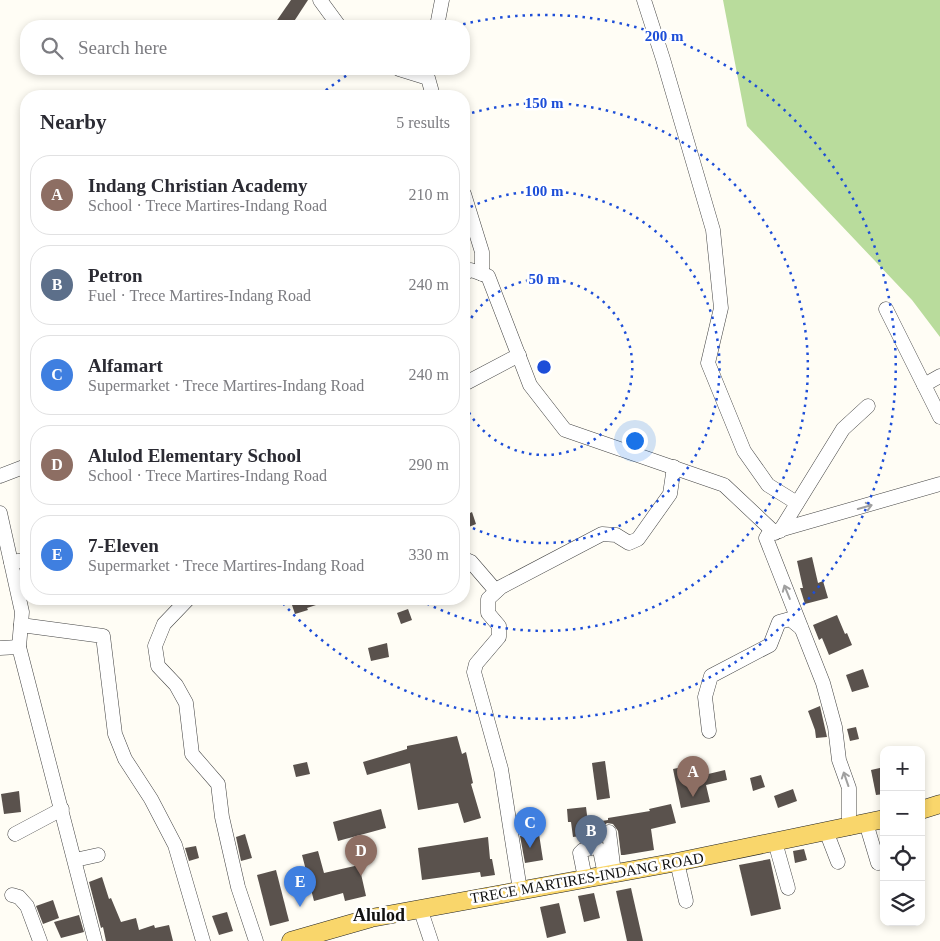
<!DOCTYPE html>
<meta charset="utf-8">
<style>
:root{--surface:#fff;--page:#f7f7f7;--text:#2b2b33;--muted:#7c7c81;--line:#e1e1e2;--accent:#ea580c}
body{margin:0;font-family:Georgia,serif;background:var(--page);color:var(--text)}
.controls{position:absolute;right:15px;bottom:15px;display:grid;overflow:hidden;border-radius:10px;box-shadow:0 2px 8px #0003}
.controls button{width:45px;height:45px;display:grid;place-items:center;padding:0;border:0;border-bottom:1px solid var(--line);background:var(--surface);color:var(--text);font:25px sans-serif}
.you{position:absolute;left:634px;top:440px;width:18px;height:18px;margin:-12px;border:4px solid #fff;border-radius:50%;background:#1a73e8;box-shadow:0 0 0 8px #1a73e833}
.badge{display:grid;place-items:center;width:32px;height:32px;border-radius:50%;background:var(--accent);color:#fff;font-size:16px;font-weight:700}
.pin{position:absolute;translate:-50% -41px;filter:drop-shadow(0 1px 2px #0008)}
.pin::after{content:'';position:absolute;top:26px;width:18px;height:15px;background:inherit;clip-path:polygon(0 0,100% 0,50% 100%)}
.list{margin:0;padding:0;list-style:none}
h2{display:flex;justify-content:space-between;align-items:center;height:65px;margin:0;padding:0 20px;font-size:21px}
h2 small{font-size:16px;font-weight:400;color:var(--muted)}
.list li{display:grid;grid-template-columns:32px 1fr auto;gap:15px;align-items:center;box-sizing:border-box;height:80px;margin:0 10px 10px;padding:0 10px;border:1px solid var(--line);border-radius:20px}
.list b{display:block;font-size:19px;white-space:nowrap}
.list p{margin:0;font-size:16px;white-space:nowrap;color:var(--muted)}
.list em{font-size:16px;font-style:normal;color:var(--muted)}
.icon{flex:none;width:28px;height:28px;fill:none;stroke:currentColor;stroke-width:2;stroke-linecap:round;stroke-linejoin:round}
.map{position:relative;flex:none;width:940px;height:941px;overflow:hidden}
.search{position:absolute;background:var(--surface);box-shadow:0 2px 8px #0003;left:20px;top:20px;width:450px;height:55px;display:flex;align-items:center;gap:12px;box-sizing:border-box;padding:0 18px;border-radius:20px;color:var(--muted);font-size:19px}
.panel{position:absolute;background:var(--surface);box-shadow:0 2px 8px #0003;left:20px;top:90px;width:450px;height:515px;border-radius:20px}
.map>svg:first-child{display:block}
</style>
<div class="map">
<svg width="940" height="941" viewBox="0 0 940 941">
<rect width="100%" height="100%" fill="#fffdf5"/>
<polygon fill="#b9dc9c" points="723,0 940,0 940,337 912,300 747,126"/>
<g fill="#5a524d">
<polygon points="291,0 308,0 291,26 273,26"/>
<polygon points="472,512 476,524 464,529 464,516"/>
<polygon points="812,557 818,583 823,581 828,598 805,604 800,588 803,588 797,561"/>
<polygon points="290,599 328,599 328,601 307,608 308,610 295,614"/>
<polygon points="408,609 412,620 401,624 397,613"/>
<polygon points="837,615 845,634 847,633 852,645 829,655 822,638 819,640 813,625"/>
<polygon points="387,643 389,657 371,661 368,648"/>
<polygon points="863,669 869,687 852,692 846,675"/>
<polygon points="820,706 827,737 816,738 815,730 808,711"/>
<polygon points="856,727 859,739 850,741 847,729"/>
<polygon points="457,736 462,754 466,752 473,783 471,784 481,818 464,823 458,803 418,810 410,763 367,775 363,762 407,749 407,746"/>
<polygon points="605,761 610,798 597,800 592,763"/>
<polygon points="307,762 310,774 296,777 293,765"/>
<polygon points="701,763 704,775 725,770 727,780 706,785 710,802 681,808 673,769"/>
<polygon points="884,767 884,794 876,795 871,770"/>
<polygon points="761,775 765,787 753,791 750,778"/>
<polygon points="793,789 797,801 778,808 774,796"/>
<polygon points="19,791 21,812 4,814 1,794"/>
<polygon points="671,804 676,823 651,829 654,850 624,855 621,855 618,831 613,824 607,823 601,828 601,840 594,838 581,841 581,836 573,837 571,822 568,822 567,809 586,807 588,823 608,820 608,818 650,811 649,809"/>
<polygon points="381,809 386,828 338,841 333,822"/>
<polygon points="245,834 252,858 241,861 236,837"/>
<polygon points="539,834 543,860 525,863 520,836"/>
<polygon points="488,837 490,859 492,859 495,875 481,877 480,872 422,880 418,848"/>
<polygon points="196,846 199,858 189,861 185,848"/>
<polygon points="804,849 807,860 795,863 793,851"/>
<polygon points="318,851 324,873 359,865 366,896 345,901 343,893 314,901 302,855"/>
<polygon points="770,859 781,909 751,916 739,865"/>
<polygon points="276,870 289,921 270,926 257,875"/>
<polygon points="102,877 109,899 111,898 121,922 136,918 139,930 154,925 155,928 169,925 173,941 106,941 103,927 101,928 89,882"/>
<polygon points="631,888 643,941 627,941 616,891"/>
<polygon points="594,893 600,918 584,922 578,896"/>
<polygon points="53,900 59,918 43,924 36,906"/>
<polygon points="559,903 566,933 547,938 540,907"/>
<polygon points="227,912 233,931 219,935 212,916"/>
<polygon points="79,915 84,932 61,938 54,922"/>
</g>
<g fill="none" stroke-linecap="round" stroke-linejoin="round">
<defs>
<g id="minor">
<polyline points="320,0 339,26"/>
<polyline points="644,0 663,59 713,230 721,308 708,363 744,451 768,485 797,503"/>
<polyline points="437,26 442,0"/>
<polyline points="399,69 428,78 433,96"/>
<polyline points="464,194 482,252 482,274"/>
<polyline points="464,273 471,270 488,276 530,385 565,430 724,485 775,533"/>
<polyline points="886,309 940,417"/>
<polyline points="464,384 519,355"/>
<polyline points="924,385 940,376"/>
<polyline points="0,476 26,466"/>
<polyline points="0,513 22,612 19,647 95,941"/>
<polyline points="780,531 843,429 868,406"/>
<polyline points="464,559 471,562 496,591"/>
<polyline points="11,562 26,560"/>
<polyline points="188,599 164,624 155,646 158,666 176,685 186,703 192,754 218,784 222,817 238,887 256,941"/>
<polyline points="21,625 103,636 115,734 125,759 151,799 175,845 203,941"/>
<polyline points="0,648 19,647"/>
<polyline points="709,731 705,697 711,676 770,645 779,622 790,619 801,628"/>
<polyline points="866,823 878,863"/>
<polyline points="849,828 849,788 839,760 835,727 823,683 766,538 769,533 940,484"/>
<polyline points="826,831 838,862"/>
<polyline points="609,832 614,873"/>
<polyline points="15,834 62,809"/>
<polyline points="775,842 788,888"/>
<polyline points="75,860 98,855"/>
<polyline points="677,862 686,901"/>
<polyline points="585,878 580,853 583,850 596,847 600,850 605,875"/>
<polyline points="520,890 501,769 474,672 476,664 499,637 499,626 488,613 488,599 501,587 602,534 616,535 629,543 638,539 670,494 674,467"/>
<polyline points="12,895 19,897 27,906 40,941"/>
<polyline points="420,908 431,941"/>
</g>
<g id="major">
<polyline points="921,810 940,804"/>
<polyline points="291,941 371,918 677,862 884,819"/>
</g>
</defs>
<use href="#minor" stroke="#444" stroke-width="15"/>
<use href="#major" stroke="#222" stroke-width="19"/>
<use href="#minor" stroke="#fff" stroke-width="14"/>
<use href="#major" stroke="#f9d66b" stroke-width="18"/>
</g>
<defs><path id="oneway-shaft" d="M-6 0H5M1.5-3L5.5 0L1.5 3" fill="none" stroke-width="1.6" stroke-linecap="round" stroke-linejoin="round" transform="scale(1.25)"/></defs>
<g stroke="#a0a0a0">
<use href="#oneway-shaft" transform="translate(865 507) rotate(-16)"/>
<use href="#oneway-shaft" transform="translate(787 592) rotate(-112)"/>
<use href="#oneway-shaft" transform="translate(846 779) rotate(-109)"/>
</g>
<g fill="none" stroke="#1d4ed8" stroke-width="2.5" stroke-dasharray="2.5 5">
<path d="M464 331A88 88 0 1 1 464 403"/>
<path d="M464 210A176 176 0 1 1 464 524"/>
<path d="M465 115A264 264 0 1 1 418 599"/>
<path d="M320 95A352 352 0 0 1 355 70M456 26A352 352 0 1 1 280 600"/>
</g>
<g text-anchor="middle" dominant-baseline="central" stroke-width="5" stroke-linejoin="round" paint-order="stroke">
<g font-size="15" fill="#111" stroke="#fff">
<text transform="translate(587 878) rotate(-10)">TRECE MARTIRES-INDANG ROAD</text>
</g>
<g font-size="18" font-weight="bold" fill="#111" stroke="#fff">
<text x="379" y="915">Alulod</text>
</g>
</g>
<circle cx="544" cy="367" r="8" fill="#1d4ed8" stroke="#fff" stroke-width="2.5"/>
<g font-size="15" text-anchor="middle" font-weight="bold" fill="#1d4ed8" stroke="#fff" stroke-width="5" stroke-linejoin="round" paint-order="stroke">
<text x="664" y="41">200 m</text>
<text x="544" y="108">150 m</text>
<text x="544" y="196">100 m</text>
<text x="544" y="284">50 m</text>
</g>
</svg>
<div class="controls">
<button>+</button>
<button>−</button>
<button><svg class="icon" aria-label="locate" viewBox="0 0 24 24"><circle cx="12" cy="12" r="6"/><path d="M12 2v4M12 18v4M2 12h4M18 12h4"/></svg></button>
<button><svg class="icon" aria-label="layers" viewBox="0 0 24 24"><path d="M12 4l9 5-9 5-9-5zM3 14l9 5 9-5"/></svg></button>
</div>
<div class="you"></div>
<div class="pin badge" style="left:693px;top:797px;background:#8d6e63">A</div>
<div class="pin badge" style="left:591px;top:856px;background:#5c6f8a">B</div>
<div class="pin badge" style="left:530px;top:848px;background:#3f7fe0">C</div>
<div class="pin badge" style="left:361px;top:876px;background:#8d6e63">D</div>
<div class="pin badge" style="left:300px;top:907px;background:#3f7fe0">E</div>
<div class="search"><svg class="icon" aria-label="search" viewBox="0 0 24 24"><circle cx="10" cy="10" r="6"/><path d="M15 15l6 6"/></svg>Search here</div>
<section class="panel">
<h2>Nearby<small>5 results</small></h2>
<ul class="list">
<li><span class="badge" style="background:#8d6e63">A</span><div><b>Indang Christian Academy</b><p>School · Trece Martires-Indang Road</p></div><em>210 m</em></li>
<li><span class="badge" style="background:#5c6f8a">B</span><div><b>Petron</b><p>Fuel · Trece Martires-Indang Road</p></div><em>240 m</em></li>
<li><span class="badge" style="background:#3f7fe0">C</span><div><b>Alfamart</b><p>Supermarket · Trece Martires-Indang Road</p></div><em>240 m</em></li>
<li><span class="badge" style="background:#8d6e63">D</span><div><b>Alulod Elementary School</b><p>School · Trece Martires-Indang Road</p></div><em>290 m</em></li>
<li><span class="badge" style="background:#3f7fe0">E</span><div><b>7-Eleven</b><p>Supermarket · Trece Martires-Indang Road</p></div><em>330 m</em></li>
</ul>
</section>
</div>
